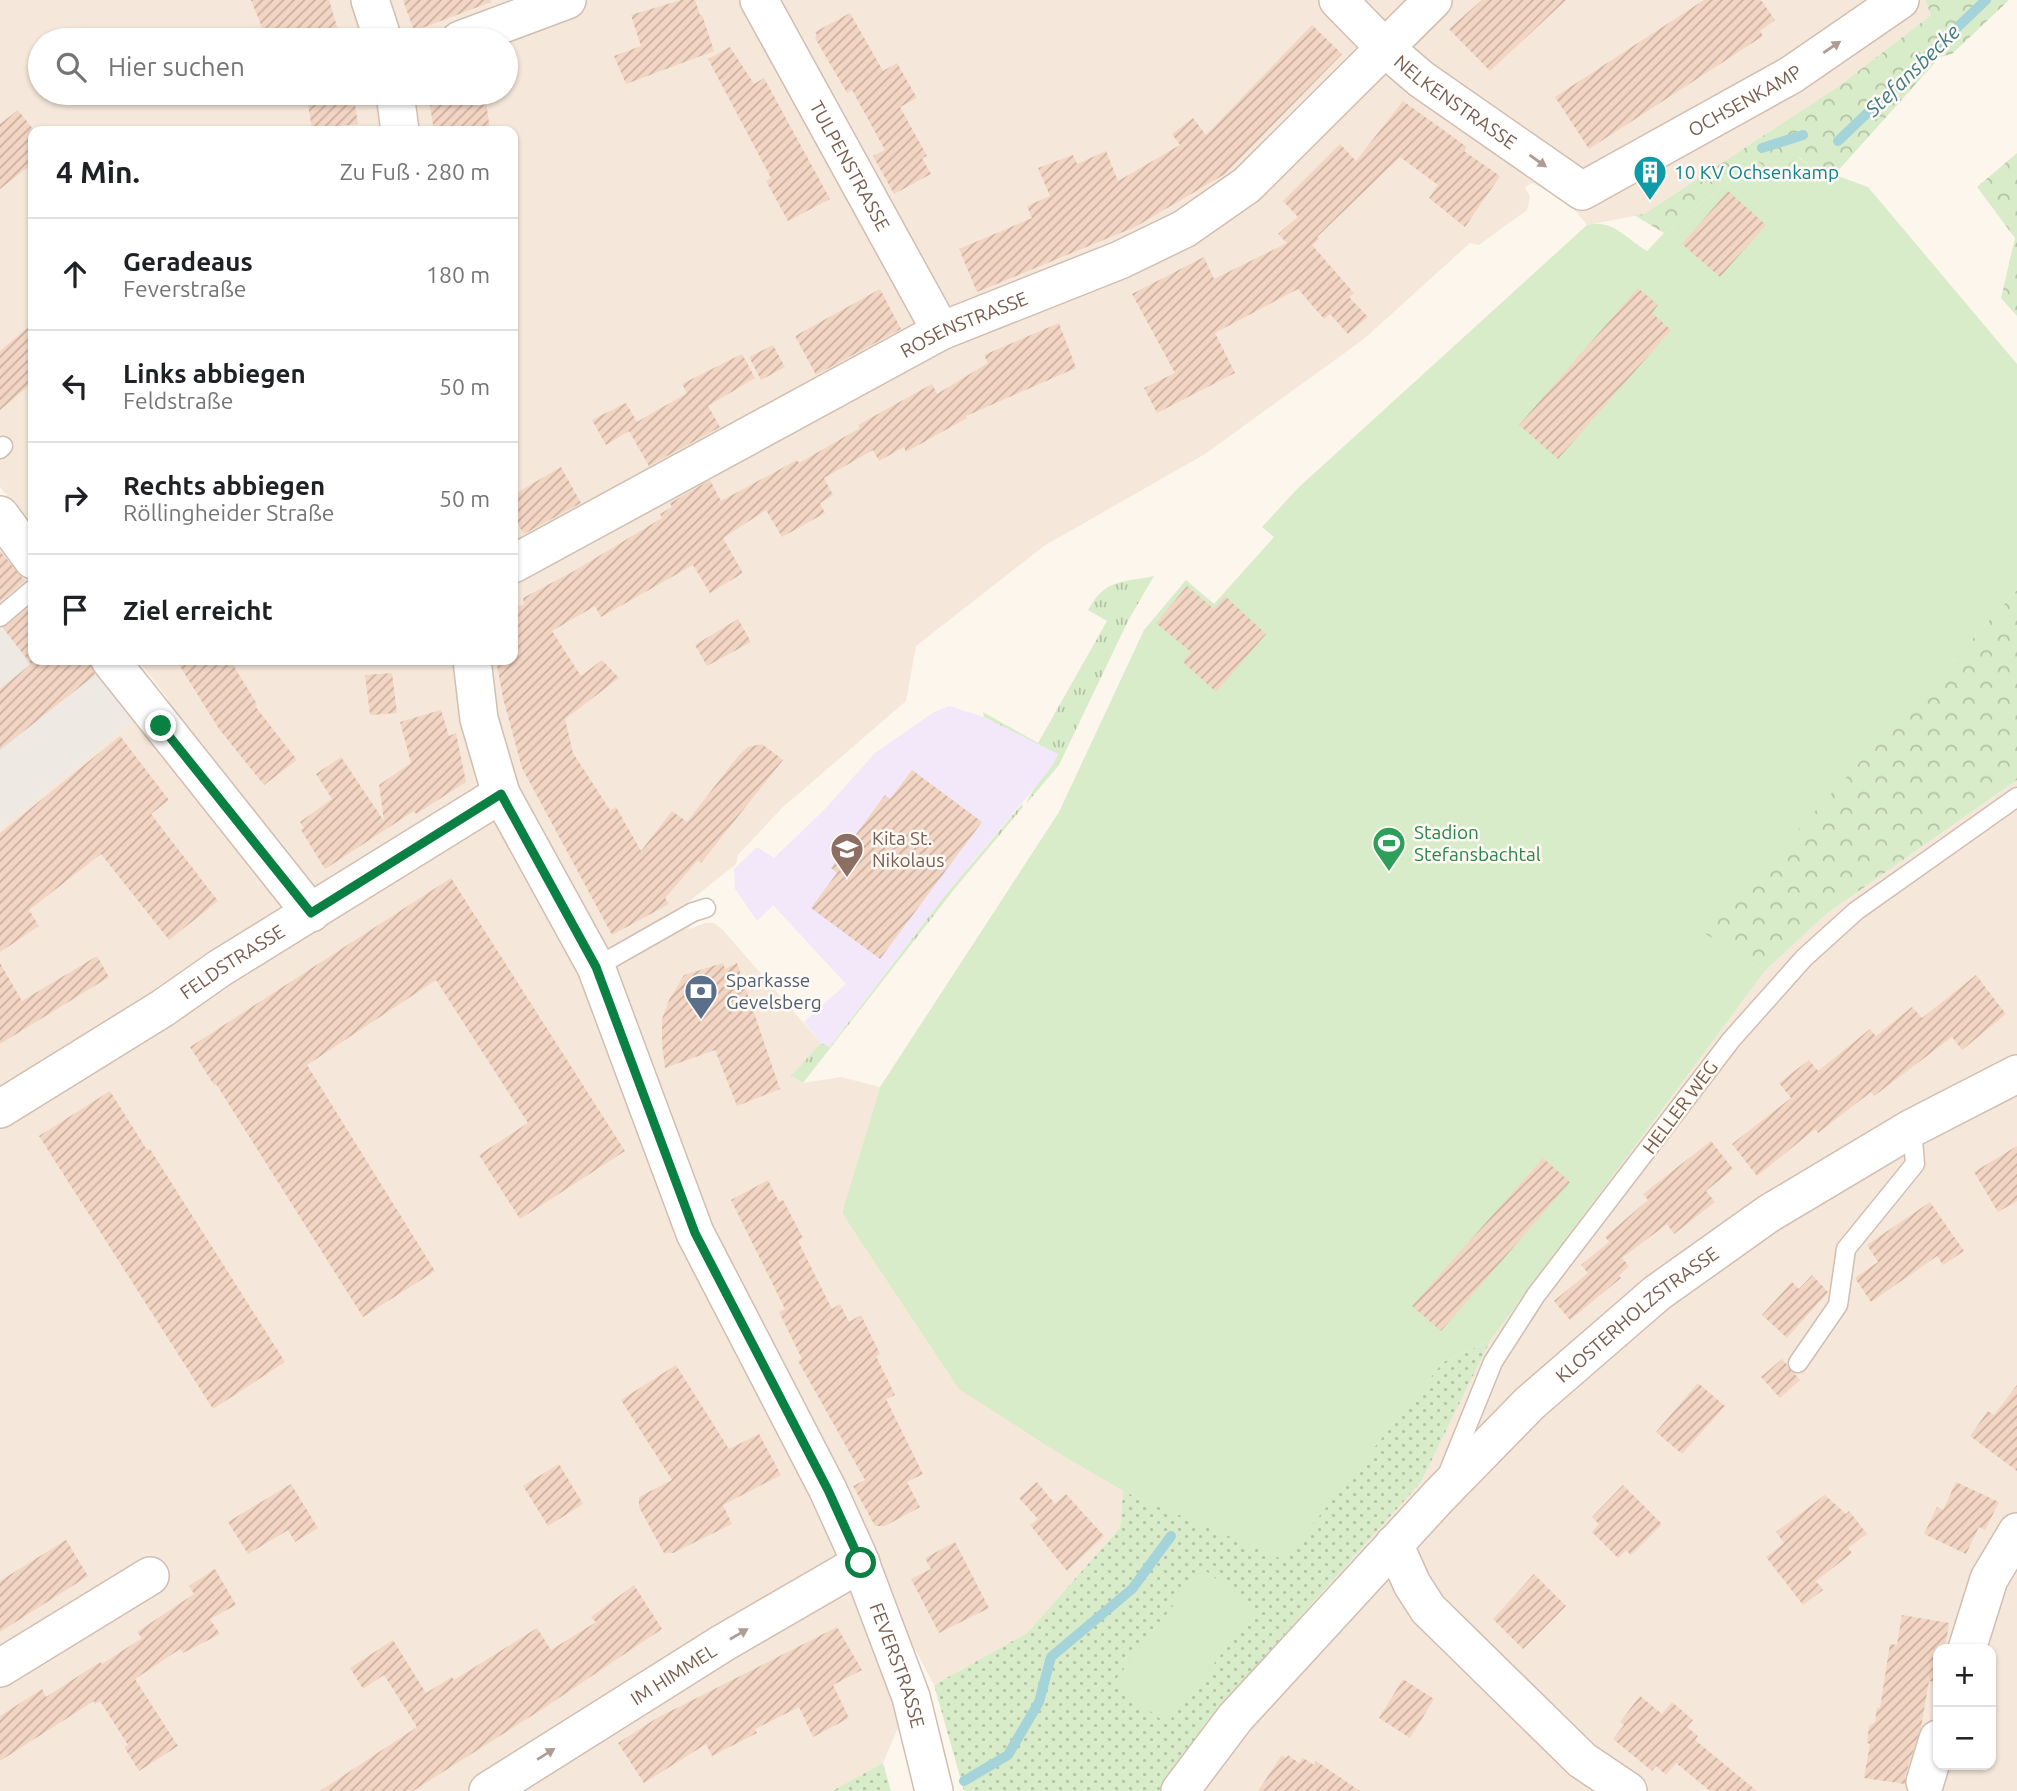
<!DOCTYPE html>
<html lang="de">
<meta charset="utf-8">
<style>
body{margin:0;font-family:Ubuntu,sans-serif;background:#f2f2f2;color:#202124}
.controls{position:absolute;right:21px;bottom:21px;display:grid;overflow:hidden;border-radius:14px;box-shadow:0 2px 5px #0004}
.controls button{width:63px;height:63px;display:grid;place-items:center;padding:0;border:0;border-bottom:2px solid #e0e0e0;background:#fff;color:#202124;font:35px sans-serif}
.stop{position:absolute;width:21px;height:21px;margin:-16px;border:5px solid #0b8043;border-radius:50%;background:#fff}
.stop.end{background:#0b8043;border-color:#fff;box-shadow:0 2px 7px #0008}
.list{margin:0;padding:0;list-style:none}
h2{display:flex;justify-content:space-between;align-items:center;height:91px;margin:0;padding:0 28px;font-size:30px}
h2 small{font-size:23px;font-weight:400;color:#757577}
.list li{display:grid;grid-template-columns:46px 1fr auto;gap:21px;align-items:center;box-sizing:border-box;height:112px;padding:0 28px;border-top:2px solid #e0e0e0}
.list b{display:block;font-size:26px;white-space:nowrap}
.list p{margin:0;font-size:23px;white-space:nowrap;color:#757577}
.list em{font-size:23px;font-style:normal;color:#757577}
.icon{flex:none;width:38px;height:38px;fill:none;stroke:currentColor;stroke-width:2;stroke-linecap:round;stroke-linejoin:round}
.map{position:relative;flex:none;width:2017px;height:1791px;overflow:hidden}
.search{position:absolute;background:#fff;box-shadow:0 2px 5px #0004;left:28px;top:28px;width:490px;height:77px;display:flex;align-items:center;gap:18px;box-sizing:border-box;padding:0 24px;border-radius:38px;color:#757577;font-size:26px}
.panel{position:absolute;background:#fff;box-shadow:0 2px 5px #0004;left:28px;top:126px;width:490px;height:539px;border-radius:14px}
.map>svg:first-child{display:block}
</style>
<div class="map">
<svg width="2017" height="1791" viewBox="0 0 2017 1791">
<defs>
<pattern id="grass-tufts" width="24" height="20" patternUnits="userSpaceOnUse" patternTransform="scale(1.75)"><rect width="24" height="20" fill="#d8ecc9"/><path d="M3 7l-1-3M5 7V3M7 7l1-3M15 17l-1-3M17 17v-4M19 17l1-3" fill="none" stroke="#b4c2a5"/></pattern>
<pattern id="forest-crowns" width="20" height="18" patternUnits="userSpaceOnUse" patternTransform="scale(1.75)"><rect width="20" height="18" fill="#d8ecc9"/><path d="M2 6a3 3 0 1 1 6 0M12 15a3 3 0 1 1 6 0" fill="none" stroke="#b4c2a5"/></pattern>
<pattern id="park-dots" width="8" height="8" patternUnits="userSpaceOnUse" patternTransform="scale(1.75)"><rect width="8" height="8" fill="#d8ecc9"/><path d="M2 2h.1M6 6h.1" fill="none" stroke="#b4c2a5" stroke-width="1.8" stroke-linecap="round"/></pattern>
<pattern id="building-hatch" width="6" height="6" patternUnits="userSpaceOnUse" patternTransform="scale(1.75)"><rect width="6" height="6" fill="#f3d5c3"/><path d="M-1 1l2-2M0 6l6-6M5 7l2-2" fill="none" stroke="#cab0a1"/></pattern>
</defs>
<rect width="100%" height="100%" fill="#fdf6ec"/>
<g fill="#f5e8da" fill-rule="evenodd">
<path d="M0,0H1925L1931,15L1839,86L1644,214L1587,225L1568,202L1532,183L1525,187L1530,197L1527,210L1479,245L1470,243L1364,339L1205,454L1044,546L916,646L906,701L782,808L738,855L736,864L686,904L679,914L690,929L705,923H714L722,929L821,1043L792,1077L803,1083L841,1077L880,1087L842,1214L1060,1454L1123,1491L1120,1528L1027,1633L934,1685L830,1489L911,1697L883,1763L832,1791H0V828L146,710L168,699L138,660H513V131H33V528L0,487ZM40,40H506V93H40Z"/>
<path d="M2017,780V1791H1159L1178,1762L1275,1645L1421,1482L1490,1341L1765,971L1826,914ZM1938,1649H1991V1765H1938Z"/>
</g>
<polygon fill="#efe9e4" points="0,515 33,560 33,660 108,660 146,710 0,828"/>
<polygon fill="#f3e8fa" points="949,706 984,717 1059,754 1055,763 943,898 830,1047 821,1043 804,1022 846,984 773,905 757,921 735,889 734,869 757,847 774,858 824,810 875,753 934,712"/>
<g fill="url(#grass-tufts)">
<path d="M1154,576L1128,621L1059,765L1026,804C1033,784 1051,773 1058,754L984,717L983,712L1038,743L1107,621L1088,610C1106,578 1121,583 1154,576Z"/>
<polygon points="1022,804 1023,807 956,887 803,1083 791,1076 821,1043 830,1047 943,898"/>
</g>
<g fill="url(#forest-crowns)">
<polygon points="1925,0 2009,0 1952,54 1940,57 1836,173 1811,166 1799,157 1776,177 1756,160 1664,233 1634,215 1644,214 1839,86 1931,15"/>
<polygon points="2017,153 2017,316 2001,298 2015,238 1977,187"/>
<polygon points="2017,590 2017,780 1826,914 1765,971 1703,933"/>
</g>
<g fill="url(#park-dots)">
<polygon points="1490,1341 1421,1482 1275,1645 1178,1762 1159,1791 964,1791 934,1685 1027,1633 1120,1528 1123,1491 1284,1559 1443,1362"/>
<polygon points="883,1763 891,1791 832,1791"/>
</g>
<g fill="#d8ecc9">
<path d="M1798,157L1811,166L1868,187L2017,364V590L1704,933L1765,971L1490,1341L1443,1362L1284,1560L1123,1491L1060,1454L959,1389L842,1213L880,1087L1059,812L1144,630L1186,580L1214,604L1274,537L1262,527L1298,488L1587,225C1613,219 1625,238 1647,251L1664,233L1756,160L1776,176Z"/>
<polygon points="1202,1568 1256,1610 1167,1724 1113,1683"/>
</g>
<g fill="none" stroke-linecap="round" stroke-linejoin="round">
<g stroke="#a5d3da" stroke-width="10">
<polyline points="1838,141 1986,0"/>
<polyline points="1762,148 1803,135"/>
<polyline points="964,1781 1008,1755 1039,1702 1051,1657 1132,1589 1171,1536"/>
</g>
</g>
<g fill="url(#building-hatch)">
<polygon points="251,0 329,0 341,40 267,40"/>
<polygon points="403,0 490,0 491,2 414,31"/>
<polygon points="681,0 695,0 700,15 702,15 714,51 626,84 614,56 641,46 631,15"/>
<polygon points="1482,0 1566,0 1490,71 1449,29"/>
<polygon points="1704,0 1761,0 1775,20 1760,31 1763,36 1589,149 1555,97"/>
<polygon points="850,13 883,71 897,63 917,98 900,107 927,156 922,158 931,174 894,194 873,156 885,150 852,90 847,93 815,38 817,35 815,32"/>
<polygon points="1312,25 1342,54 1225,174 1135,227 977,292 959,249 1032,218 1027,206 1050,196 1038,168 1073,155 1077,164 1106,151 1118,181 1180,145 1172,134 1193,118 1206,135"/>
<polygon points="730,47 754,84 764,78 830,199 788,221 766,181 771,178 708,59"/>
<polygon points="306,93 353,93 358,124 312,129"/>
<polygon points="428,93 485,93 490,131 434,131"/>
<polygon points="1403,101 1467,147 1464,151 1500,176 1465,227 1429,198 1438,185 1400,157 1317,237 1319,239 1312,245 1354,293 1349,297 1368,317 1348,334 1330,314 1324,319 1298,289 1215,333 1235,373 1157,413 1144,388 1175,373 1132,294 1204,257 1214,279 1287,243 1278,234 1298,217 1283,201 1340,144 1356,161"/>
<polygon points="18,110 33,129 33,163 0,189 0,124"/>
<polygon points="1728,191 1766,225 1720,277 1682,244"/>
<polygon points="1638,288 1658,305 1652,313 1671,330 1558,459 1519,425"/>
<polygon points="880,289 901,329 816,375 795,336"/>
<polygon points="33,323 33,382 0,410 0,351"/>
<polygon points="1059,323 1076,368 966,416 967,418 906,452 904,447 879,461 873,450 824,478 833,495 820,503 825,513 782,537 766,510 723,538 743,573 710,593 693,565 601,617 595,606 552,631 581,676 602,660 619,678 565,719 573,753 610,810 616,807 641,851 672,811 687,822 738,756 748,747 762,744 783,760 701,863 698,860 665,898 669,904 612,935 522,768 503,698 496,660 513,660 513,607 524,605 523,598 574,571 662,518 660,514 672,507 670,503 710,480 721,501 797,460 799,463 860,428 858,425 932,384 937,394 988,363 984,355"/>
<polygon points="773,345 785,367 761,380 749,357"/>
<polygon points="742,354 755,378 708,406 720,427 649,466 629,431 606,445 592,420 626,403 637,422 687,393 682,384"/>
<polygon points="561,467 581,503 524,534 513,516 513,495"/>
<polygon points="0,551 25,581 0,602"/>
<polygon points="1187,586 1214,609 1225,596 1266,634 1216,692 1183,662 1191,652 1156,623"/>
<polygon points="33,604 33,662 90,660 95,675 0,750 0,689 31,664 3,628"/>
<polygon points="738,619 751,642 707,666 695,645"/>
<polygon points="176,660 230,660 257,704 255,706 297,760 264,785 219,729"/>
<polygon points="392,673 397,713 370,715 365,675"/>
<polygon points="441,710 449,736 456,733 466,782 416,814 414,811 325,869 301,830 304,828 300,822 332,799 316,774 341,757 384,821 379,785 411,763 400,722"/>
<polygon points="120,736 169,800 151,814 218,901 169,940 101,854 29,910 39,926 0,952 0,833"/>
<polygon points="912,770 982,822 880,959 811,908 837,873 831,868 885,795 890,799"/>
<polygon points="451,878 625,1151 520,1219 479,1155 528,1123 436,980 307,1065 435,1271 363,1317 216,1084 214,1085 190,1047"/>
<polygon points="97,956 109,977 0,1044 0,963 22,1001"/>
<polygon points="723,963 725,969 737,963 780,1089 737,1106 715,1050 665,1068 662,1044 662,1019 669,1000 684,975"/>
<polygon points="1976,975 2006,1014 1962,1050 1952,1037 1874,1096 1871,1092 1818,1133 1815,1129 1757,1176 1732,1144 1791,1098 1779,1083 1809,1060 1818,1071 1870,1029 1876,1036 1912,1007 1922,1018"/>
<polygon points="110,1091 147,1150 150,1149 285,1362 213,1409 39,1136"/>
<polygon points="1711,1141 1733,1169 1706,1191 1715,1202 1674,1234 1667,1224 1622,1258 1629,1266 1619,1276 1621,1278 1570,1320 1554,1301 1588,1273 1581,1265 1609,1242 1613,1246 1605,1237 1648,1200 1643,1194"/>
<polygon points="2017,1146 2017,1201 1998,1212 1974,1172"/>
<polygon points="1543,1158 1570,1182 1441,1331 1412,1306"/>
<polygon points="768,1180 779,1202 783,1200 803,1238 798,1241 832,1309 840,1304 849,1322 861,1315 880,1354 876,1356 895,1395 886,1399 923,1474 907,1482 920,1507 885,1526 875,1526 853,1486 865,1480 798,1361 802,1359 779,1312 785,1309 731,1200"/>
<polygon points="1930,1202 1964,1251 1943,1265 1937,1256 1871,1302 1855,1278 1878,1262 1867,1245"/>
<polygon points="1812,1275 1828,1292 1787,1338 1762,1315 1792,1282 1799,1289"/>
<polygon points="1782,1359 1800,1380 1780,1398 1761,1377"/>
<polygon points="676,1365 729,1449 759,1434 781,1475 723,1505 732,1524 673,1553 664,1553 639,1507 639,1497 672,1480 621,1400"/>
<polygon points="1698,1383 1725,1406 1682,1454 1656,1432"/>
<polygon points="2017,1385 2017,1471 1970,1436 1988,1411 1994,1415"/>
<polygon points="559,1464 583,1504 548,1526 523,1486"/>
<polygon points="1037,1482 1055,1504 1066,1494 1104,1536 1067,1571 1030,1525 1038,1519 1019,1498"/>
<polygon points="1956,1482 1999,1502 1985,1530 1979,1527 1966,1554 1924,1534 1937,1507 1943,1510"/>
<polygon points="291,1484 318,1528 295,1542 288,1530 248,1554 228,1522"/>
<polygon points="1623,1485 1662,1524 1631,1555 1626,1550 1618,1558 1592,1532 1599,1524 1592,1517"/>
<polygon points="1825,1495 1846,1514 1849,1511 1867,1534 1848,1548 1852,1553 1816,1581 1823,1590 1803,1605 1766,1557 1784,1543 1776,1532"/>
<polygon points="66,1540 88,1576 0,1632 0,1581"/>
<polygon points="955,1542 989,1608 939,1633 911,1579 931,1569 925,1558"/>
<polygon points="215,1569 236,1605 210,1619 220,1634 183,1653 180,1649 135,1679 178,1746 139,1771 124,1747 128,1745 100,1701 95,1704 94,1701 0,1761 0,1716 42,1689 46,1697 100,1662 102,1664 142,1638 137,1632 194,1594 189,1586"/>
<polygon points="1534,1574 1566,1606 1523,1649 1493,1619"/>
<polygon points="634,1585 662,1629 544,1708 413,1791 320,1791 417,1727 384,1675 363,1689 350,1668 393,1640 426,1693 452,1677 454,1680 537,1628 551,1650 596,1622 591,1617"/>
<polygon points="1902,1615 1949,1623 1945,1649 1938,1649 1933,1682 1929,1681 1921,1727 1905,1776 1905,1784 1864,1778 1870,1744 1867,1743 1869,1726 1875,1722 1877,1707 1880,1708 1890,1644 1897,1645"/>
<polygon points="837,1627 862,1670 833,1685 849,1718 813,1737 799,1707 755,1729 757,1733 712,1756 706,1744 644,1783 618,1743 657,1718"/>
<polygon points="1403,1679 1434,1699 1410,1738 1379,1718"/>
<polygon points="1640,1696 1662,1714 1672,1702 1693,1720 1687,1727 1698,1736 1695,1740 1757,1791 1710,1791 1676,1763 1666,1775 1656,1766 1652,1771 1613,1739 1624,1725 1620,1722"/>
<polygon points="1282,1755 1286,1758 1288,1755 1299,1763 1303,1758 1314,1765 1316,1761 1360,1791 1258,1791"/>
</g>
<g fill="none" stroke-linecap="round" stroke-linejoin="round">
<defs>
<g id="service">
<polyline points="0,449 3,446"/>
<polyline points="0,617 33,589"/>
<polyline points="596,967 693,912 706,908"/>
<polyline points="1798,1363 1838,1305 1846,1249 1915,1164 1912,1128"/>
<polyline points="1448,1473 1493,1362 1536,1295 1731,1040 1804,958 1856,911 2017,797"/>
</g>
<g id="minor">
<polyline points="370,0 383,40"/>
<path id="s1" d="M759,0L941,331"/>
<path id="s2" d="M1338,0L1385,48L1421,79L1582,191L1791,75L1900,0"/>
<polyline points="460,40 567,0"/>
<polyline points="395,93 400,131"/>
<polyline points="0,515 33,560"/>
<path id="s3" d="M513,564L941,331L1120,260L1184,229L1247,185L1433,0"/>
<polyline points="110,660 311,913"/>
<path id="s4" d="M472,660L479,719L501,794L596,967L695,1233L828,1490L857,1554L911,1697L934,1791"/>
<path id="s5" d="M0,1109L163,1008L220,968L501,794"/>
<polyline points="1394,1544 1412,1584 1428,1609 1582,1760 1628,1791"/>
<polyline points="1967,1649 1989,1579 2017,1532"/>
<polyline points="0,1668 150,1576"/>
<polyline points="1925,1782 1938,1739"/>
<path id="s6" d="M488,1791L723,1643L861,1563"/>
<path id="s7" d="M1180,1791L1235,1718L1439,1496L1530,1403L1657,1293L1768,1214L1912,1128L2017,1074"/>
</g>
</defs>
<use href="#service" stroke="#d1beb0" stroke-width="21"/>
<use href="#minor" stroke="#d1beb0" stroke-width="40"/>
<use href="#service" stroke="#fff" stroke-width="18"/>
<use href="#minor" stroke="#fff" stroke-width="37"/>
</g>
<defs><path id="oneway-solid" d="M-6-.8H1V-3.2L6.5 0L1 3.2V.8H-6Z" transform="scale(1.75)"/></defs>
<g fill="#af9d94">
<use href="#oneway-solid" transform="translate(1832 47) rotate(-34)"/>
<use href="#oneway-solid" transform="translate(1538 161) rotate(35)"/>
<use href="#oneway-solid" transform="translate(739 1634) rotate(-30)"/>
<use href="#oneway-solid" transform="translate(546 1754) rotate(-32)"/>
</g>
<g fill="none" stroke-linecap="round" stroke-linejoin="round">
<polyline stroke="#0b8043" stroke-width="9" points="161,726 311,913 501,794 596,967 695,1233 828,1490 861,1563"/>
</g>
<defs>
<symbol id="building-pin" viewBox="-11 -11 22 30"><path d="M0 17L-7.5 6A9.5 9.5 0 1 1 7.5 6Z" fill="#0f9aa8" stroke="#fffaf3"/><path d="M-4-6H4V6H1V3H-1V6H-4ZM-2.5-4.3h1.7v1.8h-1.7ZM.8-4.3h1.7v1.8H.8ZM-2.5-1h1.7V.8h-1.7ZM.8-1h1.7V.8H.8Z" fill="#fff"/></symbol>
<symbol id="stadium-pin" viewBox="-11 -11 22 30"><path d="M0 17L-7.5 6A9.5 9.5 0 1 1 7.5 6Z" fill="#2e9e5b" stroke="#fffaf3"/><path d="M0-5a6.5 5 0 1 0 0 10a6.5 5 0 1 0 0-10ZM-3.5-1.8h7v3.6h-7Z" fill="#fff"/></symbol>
<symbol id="school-pin" viewBox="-11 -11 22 30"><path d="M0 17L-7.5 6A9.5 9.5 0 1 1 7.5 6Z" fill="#8d6e63" stroke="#fffaf3"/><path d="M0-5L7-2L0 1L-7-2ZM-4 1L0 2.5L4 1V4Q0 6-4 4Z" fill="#fff"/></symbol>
<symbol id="bank-pin" viewBox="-11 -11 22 30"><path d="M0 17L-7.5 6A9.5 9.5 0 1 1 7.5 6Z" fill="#5c6f8a" stroke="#fffaf3"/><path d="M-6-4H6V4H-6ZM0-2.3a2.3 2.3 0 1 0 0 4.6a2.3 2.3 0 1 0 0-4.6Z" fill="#fff"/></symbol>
</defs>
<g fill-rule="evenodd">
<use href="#building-pin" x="1631" y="153" width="38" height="52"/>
<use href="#stadium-pin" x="1370" y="824" width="38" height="52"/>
<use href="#school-pin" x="828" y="830" width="38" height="52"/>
<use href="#bank-pin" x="682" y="972" width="38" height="52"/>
</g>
<g text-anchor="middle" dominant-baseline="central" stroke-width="5" stroke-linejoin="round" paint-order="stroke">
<g font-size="19" fill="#7a5c4d" stroke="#fffaf3">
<text stroke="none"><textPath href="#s2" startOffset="497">OCHSENKAMP</textPath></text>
<text stroke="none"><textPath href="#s2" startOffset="156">NELKENSTRASSE</textPath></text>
<text stroke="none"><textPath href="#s1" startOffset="189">TULPENSTRASSE</textPath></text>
<text stroke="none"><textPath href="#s3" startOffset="511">ROSENSTRASSE</textPath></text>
<text stroke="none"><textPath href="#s5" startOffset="275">FELDSTRASSE</textPath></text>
<text transform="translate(1680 1107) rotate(-53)">HELLER WEG</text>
<text stroke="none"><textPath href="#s7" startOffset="662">KLOSTERHOLZSTRASSE</textPath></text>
<text stroke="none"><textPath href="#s4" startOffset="1097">FEVERSTRASSE</textPath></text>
<text stroke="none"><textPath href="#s6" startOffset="219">IM HIMMEL</textPath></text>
</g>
<g font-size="19" fill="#0d838f" stroke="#fffaf3" text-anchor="start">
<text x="1674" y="172">10 KV Ochsenkamp</text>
</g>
<g font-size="19" fill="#27864d" stroke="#fffaf3" text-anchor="start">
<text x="1414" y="832">Stadion<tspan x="1414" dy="22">Stefansbachtal</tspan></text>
</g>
<g font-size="19" fill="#785e54" stroke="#fffaf3" text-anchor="start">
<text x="872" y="838">Kita St.<tspan x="872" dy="22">Nikolaus</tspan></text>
</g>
<g font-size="19" fill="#4e5e75" stroke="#fffaf3" text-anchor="start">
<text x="726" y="980">Sparkasse<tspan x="726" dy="22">Gevelsberg</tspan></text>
</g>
<g font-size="21" font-style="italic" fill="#437c86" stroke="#fffaf3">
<text transform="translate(1912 70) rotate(-44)">Stefansbecke</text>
</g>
</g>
</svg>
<div class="controls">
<button>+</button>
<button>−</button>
</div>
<div class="stop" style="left:861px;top:1563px"></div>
<div class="stop end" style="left:161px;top:726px"></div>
<div class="search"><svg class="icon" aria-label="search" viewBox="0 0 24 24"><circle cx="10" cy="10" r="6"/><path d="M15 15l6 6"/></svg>Hier suchen</div>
<section class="panel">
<h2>4 Min.<small>Zu Fuß · 280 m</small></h2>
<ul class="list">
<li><svg class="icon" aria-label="ahead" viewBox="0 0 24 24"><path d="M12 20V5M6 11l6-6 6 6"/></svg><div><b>Geradeaus</b><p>Feverstraße</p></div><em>180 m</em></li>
<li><svg class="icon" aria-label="left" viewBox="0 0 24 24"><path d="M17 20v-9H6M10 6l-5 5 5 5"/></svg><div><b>Links abbiegen</b><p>Feldstraße</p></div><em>50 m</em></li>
<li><svg class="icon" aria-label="right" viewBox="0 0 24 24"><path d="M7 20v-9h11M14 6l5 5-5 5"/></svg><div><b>Rechts abbiegen</b><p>Röllingheider Straße</p></div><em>50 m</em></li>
<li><svg class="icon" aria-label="arrive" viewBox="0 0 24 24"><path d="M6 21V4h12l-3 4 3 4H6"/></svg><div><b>Ziel erreicht</b></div></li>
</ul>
</section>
</div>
